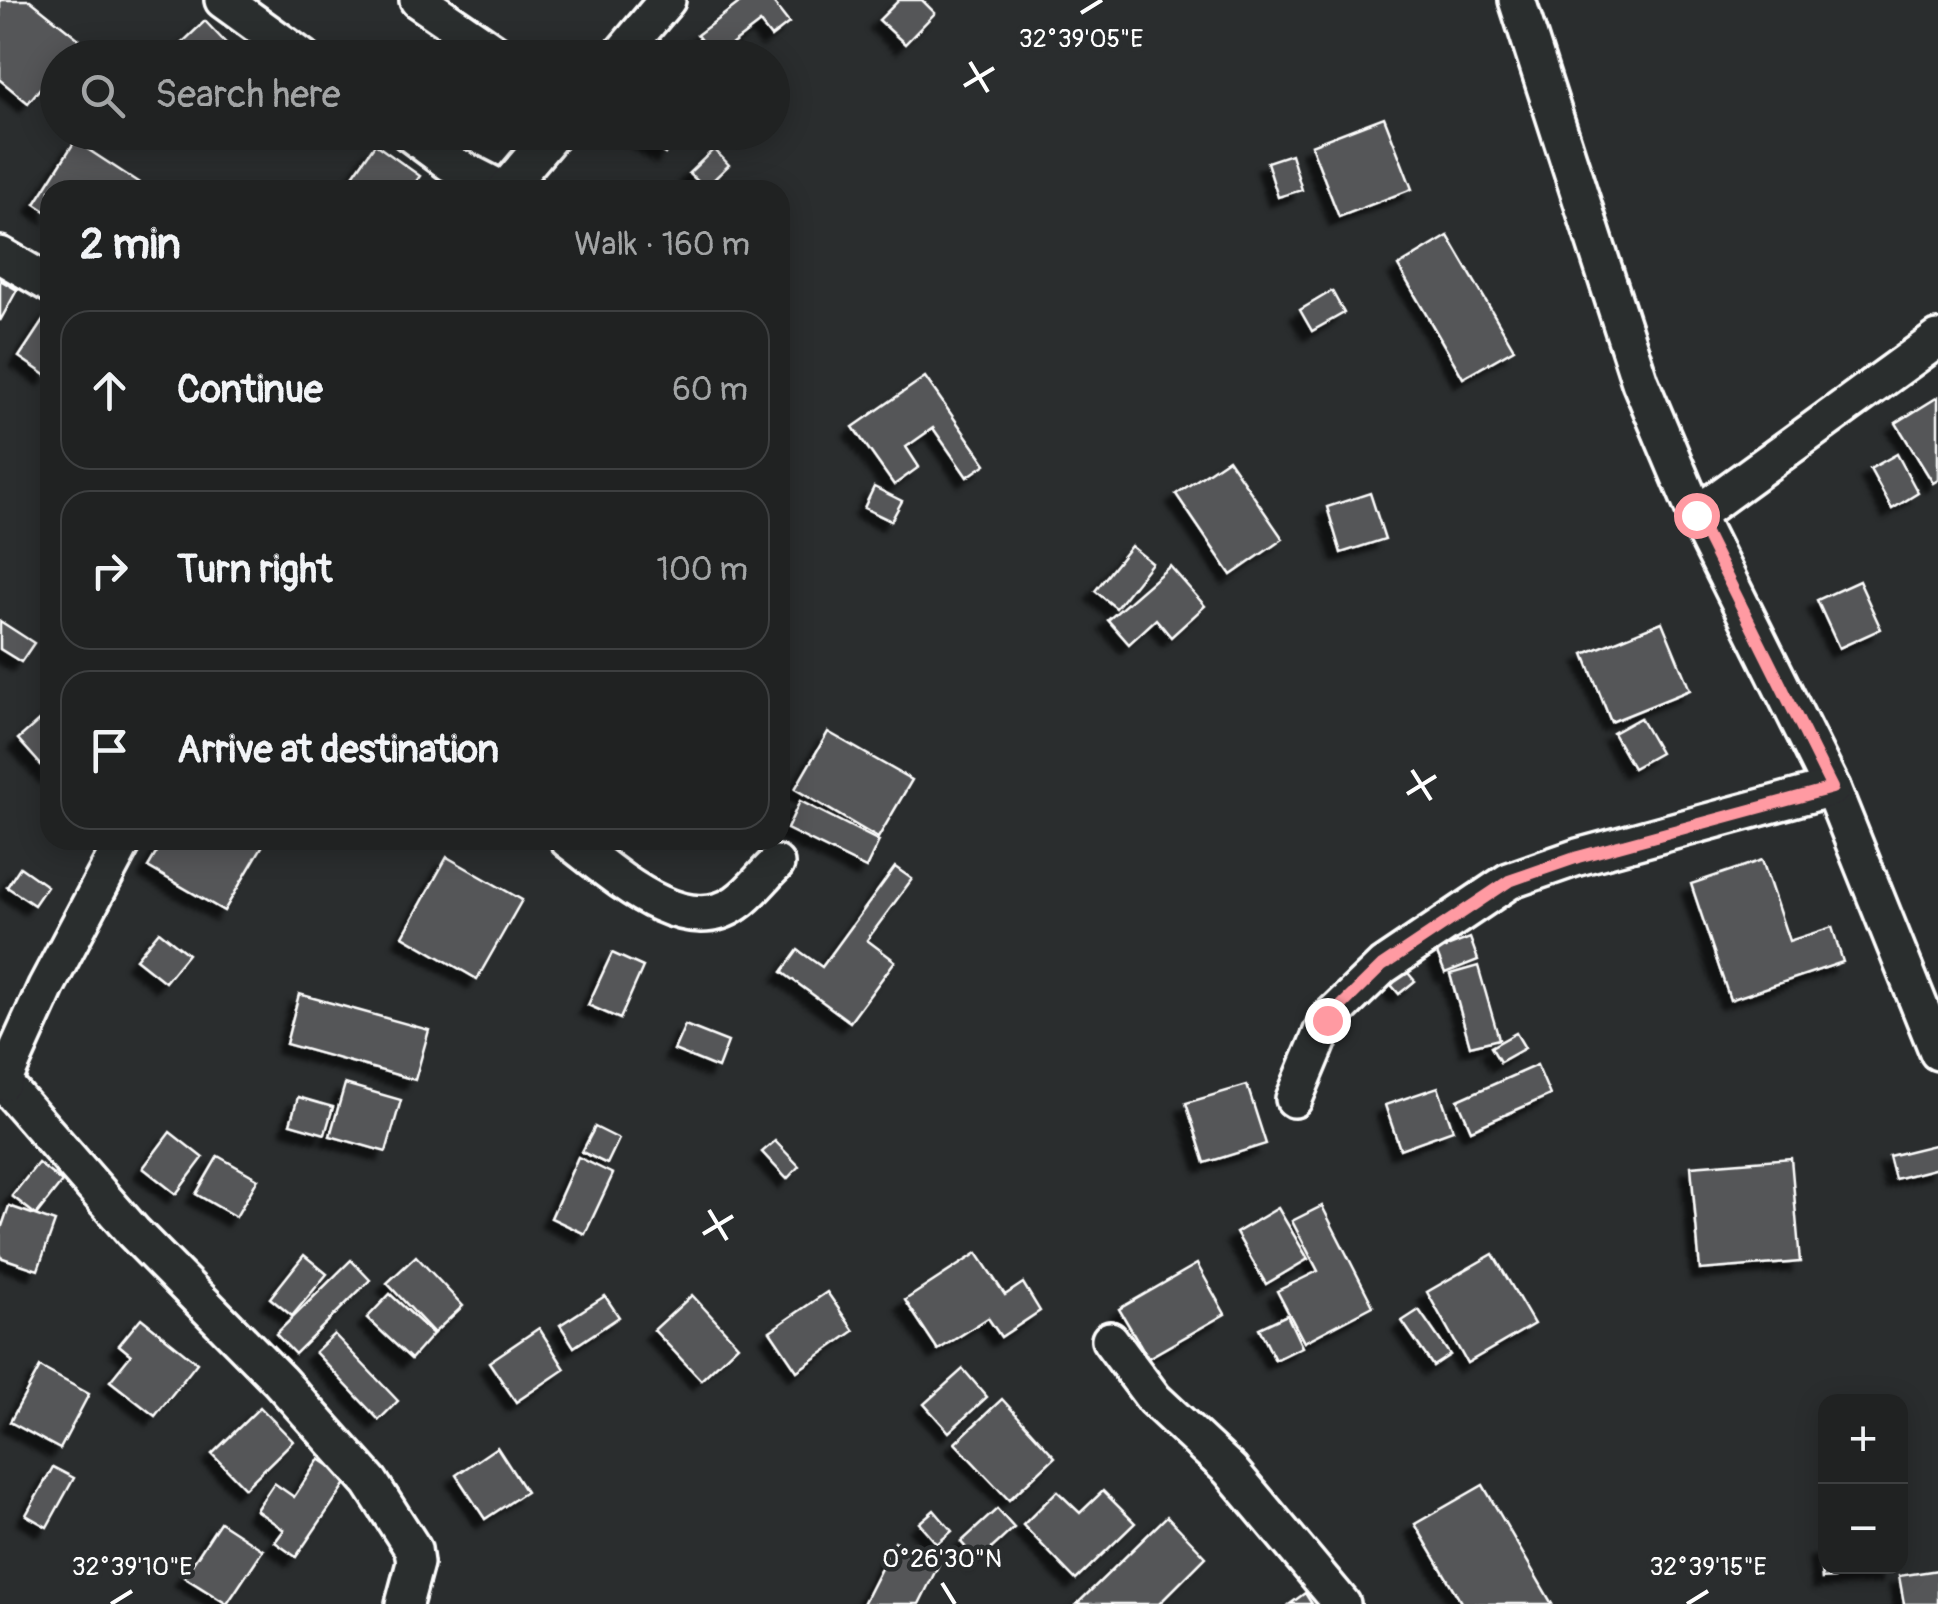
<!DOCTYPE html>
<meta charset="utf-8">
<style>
body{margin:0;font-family:Pangolin,sans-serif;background:#2d2f2f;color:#f1f3f6}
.controls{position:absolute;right:30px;bottom:30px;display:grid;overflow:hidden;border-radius:20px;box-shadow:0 5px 25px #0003}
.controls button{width:90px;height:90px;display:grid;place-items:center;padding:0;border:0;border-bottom:2px solid #3d3f40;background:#202222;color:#f1f3f6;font:50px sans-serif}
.stop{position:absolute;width:30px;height:30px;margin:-22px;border:8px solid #ff9aa2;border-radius:50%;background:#fff}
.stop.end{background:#ff9aa2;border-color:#fff;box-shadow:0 2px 10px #0008}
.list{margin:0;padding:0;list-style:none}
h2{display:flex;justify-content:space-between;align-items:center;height:130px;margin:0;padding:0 40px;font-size:42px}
h2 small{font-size:32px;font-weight:400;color:#a2a4a5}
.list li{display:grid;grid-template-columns:65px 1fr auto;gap:30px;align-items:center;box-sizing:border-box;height:160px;margin:0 20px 20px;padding:0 20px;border:2px solid #3d3f40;border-radius:30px}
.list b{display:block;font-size:38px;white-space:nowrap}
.list em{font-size:32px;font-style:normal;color:#a2a4a5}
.icon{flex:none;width:55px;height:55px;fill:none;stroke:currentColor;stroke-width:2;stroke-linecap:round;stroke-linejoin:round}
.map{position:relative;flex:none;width:1938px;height:1604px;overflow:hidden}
.search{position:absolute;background:#202222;box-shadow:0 5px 25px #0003;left:40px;top:40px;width:750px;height:110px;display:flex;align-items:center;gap:25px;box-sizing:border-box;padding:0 35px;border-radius:55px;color:#a2a4a5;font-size:38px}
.panel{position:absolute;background:#202222;box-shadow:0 5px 25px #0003;left:40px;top:180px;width:750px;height:670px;border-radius:30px}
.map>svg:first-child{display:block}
</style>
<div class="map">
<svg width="1938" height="1604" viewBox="0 0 1938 1604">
<defs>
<filter id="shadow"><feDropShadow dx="-9" dy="9" stdDeviation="2.5" flood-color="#0009"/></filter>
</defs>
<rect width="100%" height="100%" fill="#2a2d2e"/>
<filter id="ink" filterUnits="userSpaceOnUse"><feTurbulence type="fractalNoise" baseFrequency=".01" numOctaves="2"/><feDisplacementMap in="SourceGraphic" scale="20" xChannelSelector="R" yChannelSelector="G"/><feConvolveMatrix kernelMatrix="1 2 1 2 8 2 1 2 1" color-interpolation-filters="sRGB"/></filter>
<g filter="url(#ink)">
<g fill="#555758" stroke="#fff" stroke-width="2.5" filter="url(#shadow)">
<polygon points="0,0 30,0 79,39 64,58 58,58 58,66 28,103 0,80"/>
<polygon points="743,0 771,0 789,23 771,37 760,23 714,58 697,35"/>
<polygon points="899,0 922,0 935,13 905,44 879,20"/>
<polygon points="205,21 240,58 166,58"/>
<polygon points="1384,117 1412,189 1339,217 1311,145"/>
<polygon points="632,132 679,132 665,154"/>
<polygon points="75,141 144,186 141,190 50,190 50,214 35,204"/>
<polygon points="375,144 420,176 410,190 343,190"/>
<polygon points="714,149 729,165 705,188 689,173"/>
<polygon points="1291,154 1302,190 1278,197 1267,162"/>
<polygon points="1448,236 1514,349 1463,378 1398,266"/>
<polygon points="0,280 17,290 0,321"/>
<polygon points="1332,291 1344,313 1312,331 1300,310"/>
<polygon points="50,310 50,372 47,376 19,357"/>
<polygon points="925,377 986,464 967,477 933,428 906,447 919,467 894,485 853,427"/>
<polygon points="1938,397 1938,480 1933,483 1896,423"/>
<polygon points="1897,454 1918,493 1892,509 1870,469"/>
<polygon points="1228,459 1283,539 1231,575 1176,494"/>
<polygon points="874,487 902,501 891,521 864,508"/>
<polygon points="1370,493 1385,539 1341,553 1327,507"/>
<polygon points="1131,546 1152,563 1116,608 1095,591"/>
<polygon points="1170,566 1205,606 1171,637 1156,619 1129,644 1108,620"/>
<polygon points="1859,581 1881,629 1839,648 1817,600"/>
<polygon points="0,621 34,643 21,662 0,649"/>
<polygon points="1662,622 1690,690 1611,722 1584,654"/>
<polygon points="50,711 50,775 18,739"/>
<polygon points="1640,718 1660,753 1633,768 1613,733"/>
<polygon points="828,732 912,780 878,838 795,789"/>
<polygon points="800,801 879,841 866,868 787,829"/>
<polygon points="164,840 266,840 224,911 148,867"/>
<polygon points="447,857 522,900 477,979 403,936"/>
<polygon points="1762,860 1789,941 1832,927 1843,962 1730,1000 1691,884"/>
<polygon points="20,867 47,886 34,905 7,887"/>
<polygon points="895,867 912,879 867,940 895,961 850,1022 782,972 798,950 822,967"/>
<polygon points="159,931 188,954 165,982 136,959"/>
<polygon points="1470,938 1478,960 1445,973 1436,951"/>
<polygon points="612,953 643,967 620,1019 588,1005"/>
<polygon points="1397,960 1415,981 1399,994 1381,973"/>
<polygon points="1478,966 1499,1039 1470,1046 1450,974"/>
<polygon points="299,994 429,1030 415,1080 286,1044"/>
<polygon points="685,1025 728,1042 718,1068 674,1050"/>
<polygon points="1516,1033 1525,1048 1500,1062 1491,1047"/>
<polygon points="1537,1065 1550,1095 1471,1130 1458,1100"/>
<polygon points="345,1084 401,1100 386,1152 330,1136"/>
<polygon points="1247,1085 1266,1144 1205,1163 1186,1103"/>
<polygon points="1438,1087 1453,1130 1400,1149 1385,1105"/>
<polygon points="298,1097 333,1107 325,1134 290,1124"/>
<polygon points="595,1127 619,1139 607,1164 582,1152"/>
<polygon points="170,1132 203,1158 176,1194 143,1168"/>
<polygon points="775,1141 799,1166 787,1179 762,1152"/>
<polygon points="1938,1144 1938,1168 1895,1179 1889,1156"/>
<polygon points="218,1156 258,1179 236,1217 196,1194"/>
<polygon points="578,1157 613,1174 585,1234 551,1218"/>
<polygon points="1791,1158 1800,1262 1700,1270 1691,1166"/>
<polygon points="38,1163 62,1182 36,1215 12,1196"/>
<polygon points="9,1206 55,1222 38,1270 0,1257 0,1232"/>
<polygon points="1322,1206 1373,1306 1304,1342 1277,1291 1318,1271 1292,1221"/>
<polygon points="1278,1208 1308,1259 1266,1284 1236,1233"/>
<polygon points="977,1253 1005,1295 1023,1283 1040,1311 1001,1337 988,1318 938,1350 905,1300"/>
<polygon points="1493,1254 1534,1324 1467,1363 1427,1292"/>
<polygon points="304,1255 327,1274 292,1316 270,1298"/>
<polygon points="416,1256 463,1306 434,1333 387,1283"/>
<polygon points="351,1260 370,1280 295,1354 276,1334"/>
<polygon points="1197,1264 1225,1314 1148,1358 1119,1309"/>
<polygon points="827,1292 854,1331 797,1371 770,1331"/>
<polygon points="390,1294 433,1334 411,1359 367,1318"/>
<polygon points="692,1295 738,1345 701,1380 654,1330"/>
<polygon points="605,1296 619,1317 574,1347 560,1325"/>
<polygon points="1419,1310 1450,1355 1433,1366 1402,1321"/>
<polygon points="1287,1315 1302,1347 1275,1360 1259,1328"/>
<polygon points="141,1318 197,1363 155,1416 110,1381 131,1355 119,1345"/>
<polygon points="539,1328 565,1369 516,1402 489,1362"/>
<polygon points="334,1334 398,1401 379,1420 315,1352"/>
<polygon points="40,1367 89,1394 60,1449 10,1422"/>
<polygon points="963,1369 987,1397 949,1432 924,1404"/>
<polygon points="1002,1399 1055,1457 1009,1500 955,1443"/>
<polygon points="260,1407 293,1441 245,1488 212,1454"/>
<polygon points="497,1447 526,1492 485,1519 456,1475"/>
<polygon points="319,1459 349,1479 296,1557 275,1542 284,1530 256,1510 274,1483 294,1497"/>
<polygon points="53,1467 74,1478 47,1527 26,1515"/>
<polygon points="1483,1485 1552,1604 1462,1604 1415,1524"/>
<polygon points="1057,1491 1080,1513 1103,1491 1135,1523 1076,1580 1023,1525"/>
<polygon points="997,1509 1014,1528 978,1561 961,1542"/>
<polygon points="934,1510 952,1531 937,1544 919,1523"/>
<polygon points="1167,1516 1206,1557 1159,1604 1077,1604"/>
<polygon points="220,1522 263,1550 227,1604 184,1577"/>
<polygon points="895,1541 939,1564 919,1604 863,1604"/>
<polygon points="1826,1548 1826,1566 1890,1566 1890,1573 1822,1579 1819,1549"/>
<polygon points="1938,1570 1938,1604 1904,1604 1899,1576"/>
<polygon points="1305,1593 1312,1604 1290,1604"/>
</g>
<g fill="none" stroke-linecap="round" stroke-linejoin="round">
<defs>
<g id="street">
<polyline points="223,0 303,58"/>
<polyline points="418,0 503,58"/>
<polyline points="1517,0 1640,382 1696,515 1832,788 1938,1052"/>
<polyline points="618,58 667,0"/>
<polyline points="408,132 450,163 503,190"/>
<polyline points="505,190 554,132"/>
<polyline points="0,255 50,284"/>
<polyline points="1696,515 1938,339"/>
<path d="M568,840C609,870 682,941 736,903C751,893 763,876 776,864"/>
<polyline points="0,1079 133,1232 279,1380 370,1482 413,1549 415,1563 404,1604"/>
<polyline points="3,1082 46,987 124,840"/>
<polyline points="1294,1099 1327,1020 1383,966 1509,881 1578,857 1832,788"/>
<polyline points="1110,1340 1154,1399 1230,1470 1342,1604"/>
</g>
</defs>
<use href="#street" stroke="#fff" stroke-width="42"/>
<use href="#street" stroke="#2a2d2e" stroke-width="35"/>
</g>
</g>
<g fill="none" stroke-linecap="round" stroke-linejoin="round" filter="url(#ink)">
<polyline stroke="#ff9aa2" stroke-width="12" points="1327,1020 1382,966 1509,881 1578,857 1832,788 1696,515"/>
</g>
<path fill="none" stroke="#fff" stroke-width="4" d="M1081,13L1102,0M970,62L988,92M964,86L994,68M1412,770L1431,800M1407,794L1436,776M709,1210L727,1240M703,1234L733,1216M942,1583L955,1604M111,1604L132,1591M1687,1604L1708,1591"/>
<g font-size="25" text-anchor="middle" fill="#fff" stroke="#2a2d2e" stroke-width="9" stroke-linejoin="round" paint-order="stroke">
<text x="1081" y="47">32°39'05"E</text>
<text x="942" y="1567">0°26'30"N</text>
<text x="132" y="1575">32°39'10"E</text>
<text x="1708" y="1575">32°39'15"E</text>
</g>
</svg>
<div class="controls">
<button>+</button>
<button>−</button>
</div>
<div class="stop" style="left:1696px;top:515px"></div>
<div class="stop end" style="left:1327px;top:1020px"></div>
<div class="search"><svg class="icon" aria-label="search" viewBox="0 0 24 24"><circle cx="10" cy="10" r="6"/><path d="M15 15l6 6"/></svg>Search here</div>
<section class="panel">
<h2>2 min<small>Walk · 160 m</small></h2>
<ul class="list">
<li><svg class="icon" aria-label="ahead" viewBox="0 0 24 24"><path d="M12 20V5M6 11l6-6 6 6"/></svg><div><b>Continue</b></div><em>60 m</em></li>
<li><svg class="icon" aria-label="right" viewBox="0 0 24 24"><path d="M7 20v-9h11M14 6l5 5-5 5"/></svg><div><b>Turn right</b></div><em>100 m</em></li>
<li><svg class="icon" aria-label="arrive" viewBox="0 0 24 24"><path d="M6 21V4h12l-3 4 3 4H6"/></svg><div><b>Arrive at destination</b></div></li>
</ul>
</section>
</div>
